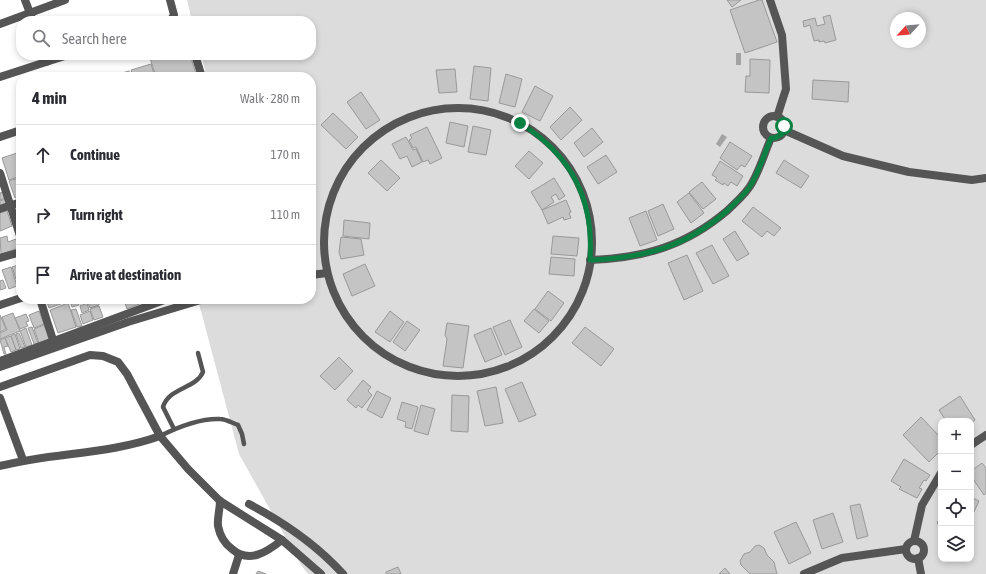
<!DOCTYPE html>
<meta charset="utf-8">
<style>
body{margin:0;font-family:"Asap Condensed",sans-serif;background:#f2f2f3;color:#2b2b33}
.controls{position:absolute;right:12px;bottom:12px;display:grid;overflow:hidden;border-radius:8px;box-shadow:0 2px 6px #0003}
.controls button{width:36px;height:36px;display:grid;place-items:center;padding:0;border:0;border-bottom:1px solid #e1e1e2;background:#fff;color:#2b2b33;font:20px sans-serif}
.compass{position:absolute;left:890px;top:12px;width:36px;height:36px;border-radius:50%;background:#fff;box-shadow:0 2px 6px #0003;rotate:244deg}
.stop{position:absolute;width:12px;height:12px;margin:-9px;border:3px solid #0b8043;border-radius:50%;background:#fff}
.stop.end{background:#0b8043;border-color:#fff;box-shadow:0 1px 4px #0008}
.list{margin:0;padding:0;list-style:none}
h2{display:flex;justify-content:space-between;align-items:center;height:52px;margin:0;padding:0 16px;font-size:17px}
h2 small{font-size:13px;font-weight:400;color:#7c7c81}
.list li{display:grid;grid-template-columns:26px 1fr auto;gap:12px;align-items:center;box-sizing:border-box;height:60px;padding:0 16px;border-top:1px solid #e1e1e2}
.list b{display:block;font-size:15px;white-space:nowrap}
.list em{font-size:13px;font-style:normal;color:#7c7c81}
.icon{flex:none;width:22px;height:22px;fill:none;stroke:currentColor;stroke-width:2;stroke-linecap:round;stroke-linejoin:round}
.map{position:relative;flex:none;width:986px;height:574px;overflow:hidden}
.search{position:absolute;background:#fff;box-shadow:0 2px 6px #0003;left:16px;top:16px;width:300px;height:44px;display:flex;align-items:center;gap:10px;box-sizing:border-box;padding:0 14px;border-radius:16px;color:#7c7c81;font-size:15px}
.panel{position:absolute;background:#fff;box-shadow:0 2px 6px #0003;left:16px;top:72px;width:300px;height:232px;border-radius:16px}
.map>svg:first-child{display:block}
</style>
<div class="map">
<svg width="986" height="574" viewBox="0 0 986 574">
<rect width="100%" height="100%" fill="#fff"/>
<path fill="#dcdcdc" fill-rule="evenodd" d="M187,0H986V574H308L301,565L239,454L198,300L311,299V77H207L201,55H311V21H192ZM896,18H920V42H896ZM941,421H971V559H941Z"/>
<g fill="#a3a3a3">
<rect x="736" y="53" width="5" height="12"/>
<polygon points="722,134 727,137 720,147 716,144"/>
</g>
<g fill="#c4c4c4" stroke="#999">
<polygon points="727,0 741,0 732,7"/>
<polygon points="759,0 762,0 777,42 745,53 730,10"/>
<polygon points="830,15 836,40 825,43 824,41 819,42 819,40 814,41 810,25 804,27 803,21 815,18 817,26 825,24 823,17"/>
<polygon points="149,55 190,55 197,77 156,77"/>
<polygon points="750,59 770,60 769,93 745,92 746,76 750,76"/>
<polygon points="151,64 155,77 133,77 131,70"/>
<polygon points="474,66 491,68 488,101 470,99"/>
<polygon points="455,69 457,92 439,93 436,70"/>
<polygon points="129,71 131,77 112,77 111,76"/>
<polygon points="506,74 522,79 515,107 499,103"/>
<polygon points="813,80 849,82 848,102 812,99"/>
<polygon points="535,86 553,96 540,121 522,112"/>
<polygon points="361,92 380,120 366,129 347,102"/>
<polygon points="570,107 582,120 561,140 550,127"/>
<polygon points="333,113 358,137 346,149 321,125"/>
<polygon points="450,122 468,126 464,147 446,143"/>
<polygon points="473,126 491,130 486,155 468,152"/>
<polygon points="427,127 442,158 430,164 428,160 423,162 416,147 413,148 409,140 412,138 410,135"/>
<polygon points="592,128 603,142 584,157 574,143"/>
<polygon points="406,137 413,150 416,149 422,162 412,167 407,156 400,159 392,144"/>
<polygon points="730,142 752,156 745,167 741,165 737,170 720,158"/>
<polygon points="529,151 543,163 529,179 515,166"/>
<polygon points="17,153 21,164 21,176 9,180 2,158"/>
<polygon points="606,155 617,172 598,184 587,167"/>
<polygon points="381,160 400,178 387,191 368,173"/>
<polygon points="784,160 809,176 801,188 776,173"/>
<polygon points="720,161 743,176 737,186 731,182 728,186 724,183 723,185 715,180 717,178 712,175"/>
<polygon points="21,177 21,196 15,198 9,181"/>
<polygon points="554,178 565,196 559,200 556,194 551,197 554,202 542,210 531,192"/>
<polygon points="702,182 716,199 703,209 689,192"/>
<polygon points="3,192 6,198 0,200 0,193"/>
<polygon points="689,193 704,213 691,223 677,202"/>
<polygon points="6,199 8,205 0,207 0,201"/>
<polygon points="566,200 571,212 569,213 571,218 564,220 563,217 548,224 542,210"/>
<polygon points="21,203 21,216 19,216 15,205"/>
<polygon points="663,204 674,229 658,236 648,211"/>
<polygon points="753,207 781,228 774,236 767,231 762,237 742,221"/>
<polygon points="6,208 12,226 0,231 0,210"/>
<polygon points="646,211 657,240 640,246 629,218"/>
<polygon points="344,220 370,223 369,239 343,236"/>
<polygon points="735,231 749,254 737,261 723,239"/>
<polygon points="7,236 8,242 16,239 19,248 1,254 0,238"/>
<polygon points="553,236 579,238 577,256 551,254"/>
<polygon points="341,237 361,239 364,255 341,259 339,252"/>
<polygon points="712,245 729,276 713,284 696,253"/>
<polygon points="687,255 703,291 684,300 668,263"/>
<polygon points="551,257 575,259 574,276 549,274"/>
<polygon points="21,264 21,294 12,267"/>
<polygon points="365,264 375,286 352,296 343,274"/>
<polygon points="11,267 17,286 9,289 2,270"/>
<polygon points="3,280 6,288 0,290 0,281"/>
<polygon points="548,291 564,303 551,321 535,309"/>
<polygon points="46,299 68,299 69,301 49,308"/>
<polygon points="69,299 77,299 79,305 72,307"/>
<polygon points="78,299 86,299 87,302 80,304"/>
<polygon points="126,299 141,299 142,303 127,309 124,300"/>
<polygon points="97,300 99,305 90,308 88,303"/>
<polygon points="68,303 76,327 58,333 50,310"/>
<polygon points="87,303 89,310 82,313 80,306"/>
<polygon points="99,306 103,317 94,320 90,309"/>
<polygon points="76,309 82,326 77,327 71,310"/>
<polygon points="534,309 549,321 539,333 524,321"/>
<polygon points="39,311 44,324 34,328 29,315"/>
<polygon points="90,311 93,320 83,324 80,315"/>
<polygon points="390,311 404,322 390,342 375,332"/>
<polygon points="13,313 20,331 0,339 0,333 7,330 2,317"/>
<polygon points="26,314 29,321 26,322 28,326 20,329 15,318"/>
<polygon points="0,315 6,329 0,332"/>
<polygon points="510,320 522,347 505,355 493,327"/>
<polygon points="407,321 420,330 405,351 393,342"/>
<polygon points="447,323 469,326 463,368 443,366 447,339 445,335"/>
<polygon points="44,325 50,339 39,343 34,329"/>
<polygon points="32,327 38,343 34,344 28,328"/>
<polygon points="585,327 614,349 601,366 572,343"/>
<polygon points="26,328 32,345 26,347 20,331"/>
<polygon points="491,328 502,355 485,362 474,335"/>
<polygon points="19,333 25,347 21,348 16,334"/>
<polygon points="15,334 20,349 16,350 11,336"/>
<polygon points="11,336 16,350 11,352 5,338"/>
<polygon points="5,338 8,346 4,347 6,354 4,354 0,340"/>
<polygon points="339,357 353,371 335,390 320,376"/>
<polygon points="363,380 371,387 368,391 372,395 362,408 358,405 356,408 347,400"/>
<polygon points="522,382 536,415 519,422 505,389"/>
<polygon points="496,387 503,423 485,426 477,391"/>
<polygon points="377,391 391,398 382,418 367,410"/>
<polygon points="452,395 469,396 468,432 451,431"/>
<polygon points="960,396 975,420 971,423 971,421 946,421 939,410"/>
<polygon points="402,402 418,407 412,429 405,427 406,422 397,419"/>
<polygon points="421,405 435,409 428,435 414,431"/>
<polygon points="921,417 941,438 941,450 929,462 903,435"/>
<polygon points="904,459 930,475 926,481 924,480 919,488 922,489 917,498 899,489 901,487 891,481"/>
<polygon points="982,463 986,468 986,493 984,495 971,476 971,471"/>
<polygon points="971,497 979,501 971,518"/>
<polygon points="860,504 868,536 857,539 850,506"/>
<polygon points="833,513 843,542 822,549 813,520"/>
<polygon points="941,515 941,528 937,523"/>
<polygon points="796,522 811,553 789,564 774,532"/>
<polygon points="759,545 764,548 767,555 774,562 777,574 750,574 741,565 740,561 744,554 750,552 755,546"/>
<polygon points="398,567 401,574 386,574 386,572"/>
<polygon points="725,568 730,574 719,574"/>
<polygon points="258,571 266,574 256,574"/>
</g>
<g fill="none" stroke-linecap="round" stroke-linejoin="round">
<g stroke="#555" stroke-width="4.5">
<path d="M174,429L163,407C169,387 196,389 203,372L198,353"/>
<path d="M160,436C178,427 199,418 220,419C226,419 232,423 238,425L242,434L244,444"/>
</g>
<g stroke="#555" stroke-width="8">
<polyline points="25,0 33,21"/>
<polyline points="170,0 174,15 170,21"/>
<polyline points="770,0 782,35 786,89 777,117"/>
<polyline points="0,24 65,0"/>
<polyline points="44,55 46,62 68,55"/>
<polyline points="195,55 202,77"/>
<polyline points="0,77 46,62"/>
<circle cx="458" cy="242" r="134"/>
<circle cx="774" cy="127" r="11"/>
<polyline points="784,130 843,156 909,172 972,180 986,178"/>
<polyline points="0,137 21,130"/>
<polyline points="0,173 21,239"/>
<polyline points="0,209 21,202"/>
<polyline points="0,258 21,252"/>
<path d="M590,260C644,258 686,246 728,210C736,202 747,193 752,183C760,169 765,152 771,138"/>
<polyline points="311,275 327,273"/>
<polyline points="40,299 53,340"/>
<polyline points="0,305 21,298"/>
<polyline points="0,361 167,299"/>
<polyline points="0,367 128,322 204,299"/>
<polyline points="0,387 90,355 103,356 118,362 127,374 160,436 188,469 220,501 282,540 321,574"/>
<polyline points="0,398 23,460"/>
<polyline points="971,445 986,435"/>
<path d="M0,466C54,452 107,455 160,436"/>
<path d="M220,501C220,509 217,519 218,526C220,536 225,544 232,549C249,564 267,552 282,540"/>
<path d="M249,504C285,523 316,544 343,574"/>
<polyline points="914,541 922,505 941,473"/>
<circle cx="915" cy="550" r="9"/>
<polyline points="918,558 921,574"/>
<polyline points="233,574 239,555"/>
<polyline points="804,574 842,558 906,549"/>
</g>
</g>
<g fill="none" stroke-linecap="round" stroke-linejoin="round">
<path stroke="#0b8043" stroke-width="5" d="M520,123C572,156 594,199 590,260C644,258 686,247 728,210C736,202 747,193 752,183C760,169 765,152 771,138H775L782,134L784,126"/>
</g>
</svg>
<div class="controls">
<button>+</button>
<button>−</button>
<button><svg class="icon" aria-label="locate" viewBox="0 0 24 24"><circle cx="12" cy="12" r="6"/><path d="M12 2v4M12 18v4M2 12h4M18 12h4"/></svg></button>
<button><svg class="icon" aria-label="layers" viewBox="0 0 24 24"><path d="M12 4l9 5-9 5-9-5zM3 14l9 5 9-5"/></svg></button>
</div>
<svg class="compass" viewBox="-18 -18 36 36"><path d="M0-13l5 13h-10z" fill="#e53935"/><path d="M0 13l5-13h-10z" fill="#7c7c81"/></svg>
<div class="stop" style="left:784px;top:126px"></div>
<div class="stop end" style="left:520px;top:123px"></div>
<div class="search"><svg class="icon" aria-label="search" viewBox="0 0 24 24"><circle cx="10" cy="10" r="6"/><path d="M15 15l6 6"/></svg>Search here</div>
<section class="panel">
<h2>4 min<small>Walk · 280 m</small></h2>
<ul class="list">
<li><svg class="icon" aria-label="ahead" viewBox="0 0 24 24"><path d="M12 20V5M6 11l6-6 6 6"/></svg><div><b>Continue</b></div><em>170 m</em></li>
<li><svg class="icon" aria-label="right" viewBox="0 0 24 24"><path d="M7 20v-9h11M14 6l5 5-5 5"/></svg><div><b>Turn right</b></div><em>110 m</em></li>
<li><svg class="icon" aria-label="arrive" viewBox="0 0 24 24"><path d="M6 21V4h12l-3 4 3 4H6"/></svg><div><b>Arrive at destination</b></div></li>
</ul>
</section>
</div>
